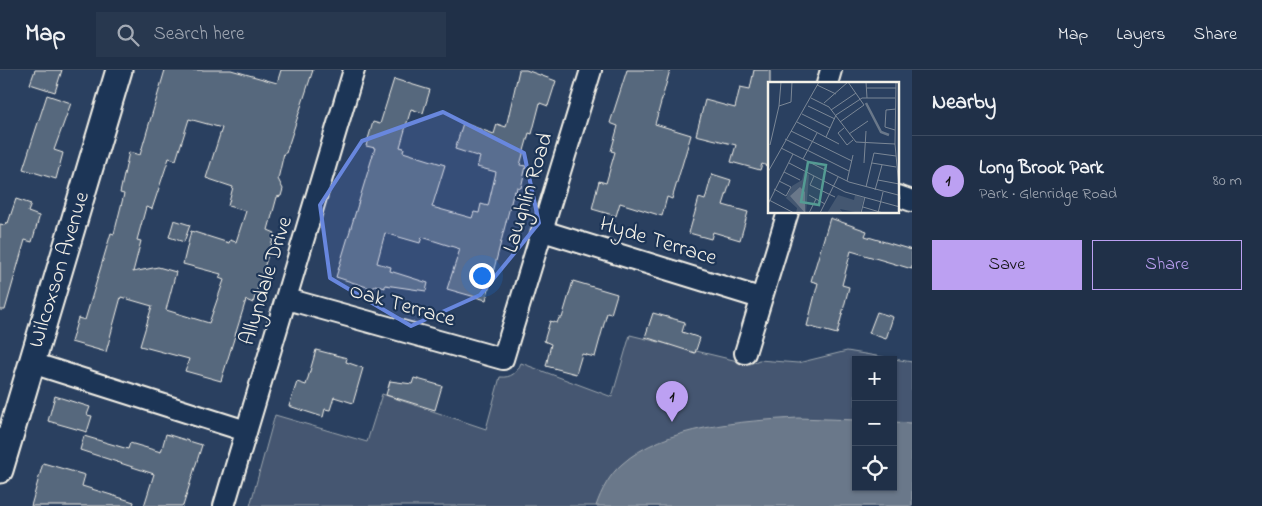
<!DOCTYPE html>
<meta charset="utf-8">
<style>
body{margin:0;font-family:"Indie Flower",sans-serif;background:#28384f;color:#f1f3f6}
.controls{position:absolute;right:15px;bottom:15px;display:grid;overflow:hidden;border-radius:0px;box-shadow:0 1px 4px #0004}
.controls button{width:45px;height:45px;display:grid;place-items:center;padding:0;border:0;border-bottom:1px solid #3d4b60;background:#203048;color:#f1f3f6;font:25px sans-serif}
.you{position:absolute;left:481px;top:205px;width:18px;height:18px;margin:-12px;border:4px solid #fff;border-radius:50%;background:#1a73e8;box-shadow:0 0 0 8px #1a73e833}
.badge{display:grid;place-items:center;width:32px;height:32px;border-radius:50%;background:#bca0f2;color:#111;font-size:16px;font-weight:700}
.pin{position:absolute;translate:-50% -41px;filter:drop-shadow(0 1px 2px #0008)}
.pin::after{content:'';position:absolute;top:26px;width:18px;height:15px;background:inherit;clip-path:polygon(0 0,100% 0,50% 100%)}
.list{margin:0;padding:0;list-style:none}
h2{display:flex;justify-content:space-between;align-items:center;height:65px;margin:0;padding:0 20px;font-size:21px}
h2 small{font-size:16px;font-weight:400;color:#a2a9b4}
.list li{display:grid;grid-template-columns:32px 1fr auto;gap:15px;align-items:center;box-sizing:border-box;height:90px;padding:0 20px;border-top:1px solid #3d4b60}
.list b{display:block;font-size:19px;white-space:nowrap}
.list p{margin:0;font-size:16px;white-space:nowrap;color:#a2a9b4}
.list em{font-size:16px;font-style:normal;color:#a2a9b4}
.actions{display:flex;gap:10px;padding:15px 20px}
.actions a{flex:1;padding:11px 0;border:1px solid #bca0f2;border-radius:0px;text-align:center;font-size:18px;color:#bca0f2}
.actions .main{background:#bca0f2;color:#111}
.icon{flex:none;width:28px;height:28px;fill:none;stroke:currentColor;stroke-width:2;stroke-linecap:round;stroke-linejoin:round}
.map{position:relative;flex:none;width:912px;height:436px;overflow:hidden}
header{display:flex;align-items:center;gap:30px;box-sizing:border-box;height:70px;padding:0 25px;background:#203048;border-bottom:1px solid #3d4b60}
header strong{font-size:24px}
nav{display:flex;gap:28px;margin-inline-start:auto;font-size:18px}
.search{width:350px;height:45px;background:#28384f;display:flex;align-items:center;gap:12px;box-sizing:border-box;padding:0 18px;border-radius:0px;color:#a2a9b4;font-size:19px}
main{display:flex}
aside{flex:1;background:#203048}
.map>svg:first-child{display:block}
</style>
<header>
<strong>Map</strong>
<div class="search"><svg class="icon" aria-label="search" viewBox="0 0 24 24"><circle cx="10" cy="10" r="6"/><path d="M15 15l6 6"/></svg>Search here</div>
<nav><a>Map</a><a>Layers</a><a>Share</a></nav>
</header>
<main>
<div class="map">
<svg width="912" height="436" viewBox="0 0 912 436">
<rect width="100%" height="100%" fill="#2a4060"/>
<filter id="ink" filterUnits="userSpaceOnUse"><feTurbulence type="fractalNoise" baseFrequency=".02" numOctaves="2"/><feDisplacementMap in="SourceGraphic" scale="10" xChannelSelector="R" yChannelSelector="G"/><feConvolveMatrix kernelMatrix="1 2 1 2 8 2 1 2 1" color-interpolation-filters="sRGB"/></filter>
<g filter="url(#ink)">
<path fill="#445771" stroke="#9ca4ac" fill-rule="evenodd" d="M630,265L750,294L759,290L798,293L847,281L912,292V436H250L275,345L367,372L382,324L486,359L500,307C511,308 517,303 521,293L612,327ZM856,290H893V417H856Z"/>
<path fill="#6a788a" stroke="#a1a8b0" d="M798,348L856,350V417H893V352L912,353V436H596C601,421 610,404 622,394C664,356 743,351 798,348Z"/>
<g fill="#56677d" stroke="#f4f1e8" fill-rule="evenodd">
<polygon points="35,0 62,0 55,22 30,14"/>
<path d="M165,0H231L277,13L281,0H313L286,83H284L278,109L283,119L281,126L277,127L268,160L275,163L253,233L246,230L221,311L185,301L189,289L140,276L152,236L121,227L106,282L71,272L78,248L85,250L111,163L114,164L124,124L120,123L129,82L140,85ZM189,49L222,58L206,108L233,117L228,136L246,141L236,172L230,170L229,173L191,161L183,194L221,204L219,208L224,210L209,253L166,240L176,202L158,197L133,202L141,171L137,170L146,137L152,139L169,88L176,90Z"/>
<polygon points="519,0 526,0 556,11 548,36 540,33 532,64 529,63 520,95 526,96 521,118 517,117 516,122 514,121 486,230 447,219 460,179 422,167 420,173 385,163 377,193 391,197 390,201 428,213 426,221 385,215 385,218 375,215 373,219 336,207 375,78 366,76 373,52 380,54 394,9 430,20 423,43 411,39 400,77 404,78 403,82 445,95 432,137 472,148 474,142 479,143 481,134 488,136 496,102 477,97 480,87 455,79 463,53 494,64 497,54 506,57"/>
<polygon points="627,0 670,0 655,54 691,65 672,129 667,127 662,146 620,133 616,146 592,139 599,111 606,113 615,82 611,81 618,56 610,53"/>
<polygon points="754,0 770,0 770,97 762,94 760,100 731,92 736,75 696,65 705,30 735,38 740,17 750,19"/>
<polygon points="47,25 71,33 54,80 63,83 56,109 23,99"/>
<polygon points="712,104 731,110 723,135 748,142 740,170 713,162 711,169 689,163 699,128 705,130"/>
<polygon points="16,129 31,134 28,142 39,146 39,148 32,172 25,170 5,240 0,240 0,154 5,155 6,152 8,153"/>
<polygon points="830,148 867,161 865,166 912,180 912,199 851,181 842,215 849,217 837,264 807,256 818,213 811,211"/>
<polygon points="174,150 190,155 184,172 169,167"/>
<polygon points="573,211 617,224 611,244 607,243 595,287 582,284 576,304 546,296 551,274 544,271 550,251 557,253 559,248 562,248"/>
<polygon points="877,242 893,247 886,269 869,263"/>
<polygon points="653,243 685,252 682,262 700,268 695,283 645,267"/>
<polygon points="316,280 347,288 346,292 363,298 353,333 334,327 330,340 325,339 323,347 289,336 297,312 306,315"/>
<polygon points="414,308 442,316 435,340 386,325 390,311 412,314"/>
<polygon points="55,326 90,337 87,345 92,346 87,362 48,351"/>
<polygon points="166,364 202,375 183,436 144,436 154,404 80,380 84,366 128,379 130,373 161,382"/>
<polygon points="43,393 85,405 82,416 134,432 133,436 31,436"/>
</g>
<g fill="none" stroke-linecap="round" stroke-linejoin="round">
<defs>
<g id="minor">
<polyline points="827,14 831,0"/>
<polyline points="898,126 912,131"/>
<polyline points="543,161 760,228"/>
<polyline points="287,229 503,289 591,0"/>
<polyline points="745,283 788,142"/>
<polyline points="32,293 246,361"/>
<polyline points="224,436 354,0"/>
</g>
<polyline id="tertiary" points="0,400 119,0"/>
</defs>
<use href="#minor" stroke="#f4f1e8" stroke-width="24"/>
<use href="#tertiary" stroke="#f4f1e8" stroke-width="29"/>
<use href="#minor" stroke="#1d3557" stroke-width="20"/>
<use href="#tertiary" stroke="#1d3557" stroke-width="25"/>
</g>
</g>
<path fill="#6887de" fill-opacity="0.2" stroke="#6887de" stroke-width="4" stroke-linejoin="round" d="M443,42L524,83L539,153L480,225L411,256L330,208L320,135L362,71Z"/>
<g text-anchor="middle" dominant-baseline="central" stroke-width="4.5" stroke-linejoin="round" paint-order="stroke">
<g font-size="22" fill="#f4f1e8" stroke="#1d3557">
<text transform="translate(529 123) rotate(-73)">Laughlin Road</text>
<text transform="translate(658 172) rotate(17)">Hyde Terrace</text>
<text transform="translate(60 200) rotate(-73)">Wilcoxson Avenue</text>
<text transform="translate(267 211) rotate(-73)">Allyndale Drive</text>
<text transform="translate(402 236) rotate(16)">Oak Terrace</text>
</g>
</g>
<g transform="translate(768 12)">
<rect width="131" height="131" fill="#2a4060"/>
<path d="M36,90L41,93L38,131H28L29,126L18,116L24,104L34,98ZM70,113L86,118L87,113L96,116L92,131L72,127L75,131H59Z" fill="#445771"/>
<path d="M32,105L37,110V131L22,114Z" fill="#6a788a"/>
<path fill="none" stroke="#6a788a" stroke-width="2.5" d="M98,21L113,50L121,53"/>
<path fill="none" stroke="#7b8796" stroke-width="1" d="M98,0L99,16M128,0L127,62L132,117M49,3L68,12M99,6H128M43,16L61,25L88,60L127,62M56,21L80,0M11,24L23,20L24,0M40,24L67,37M63,28L88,11M34,32L62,46M29,40L71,62M72,40L96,23L80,0M76,46L70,51L79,63L85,58M127,48L117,45L118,28L128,27M23,49L84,79M81,52L100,39M58,55L68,33L94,16H127M17,57L81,89M2,63L11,24L13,0M13,66L81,100L130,113M35,77L49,51M21,81L77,110L132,125M96,81L98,49M104,81L128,85M0,90L51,0M16,90L32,98M46,94L42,103L67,115M110,98L131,102M79,99L85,73M98,105L106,71L128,74M6,107L18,114L23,105L11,99M107,108L114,83M41,113L57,122M1,118L26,131M0,122L25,72M95,125L115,131M41,131L48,117M52,131L70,95M93,131L97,115M110,131L115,110"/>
<path fill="#549b93" fill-opacity="0.15" stroke="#549b93" stroke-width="2.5" d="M40,80L58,83L51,123L33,120Z"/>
<rect width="131" height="131" fill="none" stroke="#f4f1e8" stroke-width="2.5"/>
</g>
</svg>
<div class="controls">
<button>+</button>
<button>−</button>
<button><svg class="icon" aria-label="locate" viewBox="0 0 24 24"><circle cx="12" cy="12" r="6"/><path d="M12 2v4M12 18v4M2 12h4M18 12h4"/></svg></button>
</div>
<div class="you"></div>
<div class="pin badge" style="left:672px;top:352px">1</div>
</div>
<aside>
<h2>Nearby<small></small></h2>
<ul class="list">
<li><span class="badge">1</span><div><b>Long Brook Park</b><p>Park · Glenridge Road</p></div><em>80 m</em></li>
</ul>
<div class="actions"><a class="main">Save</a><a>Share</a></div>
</aside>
</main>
